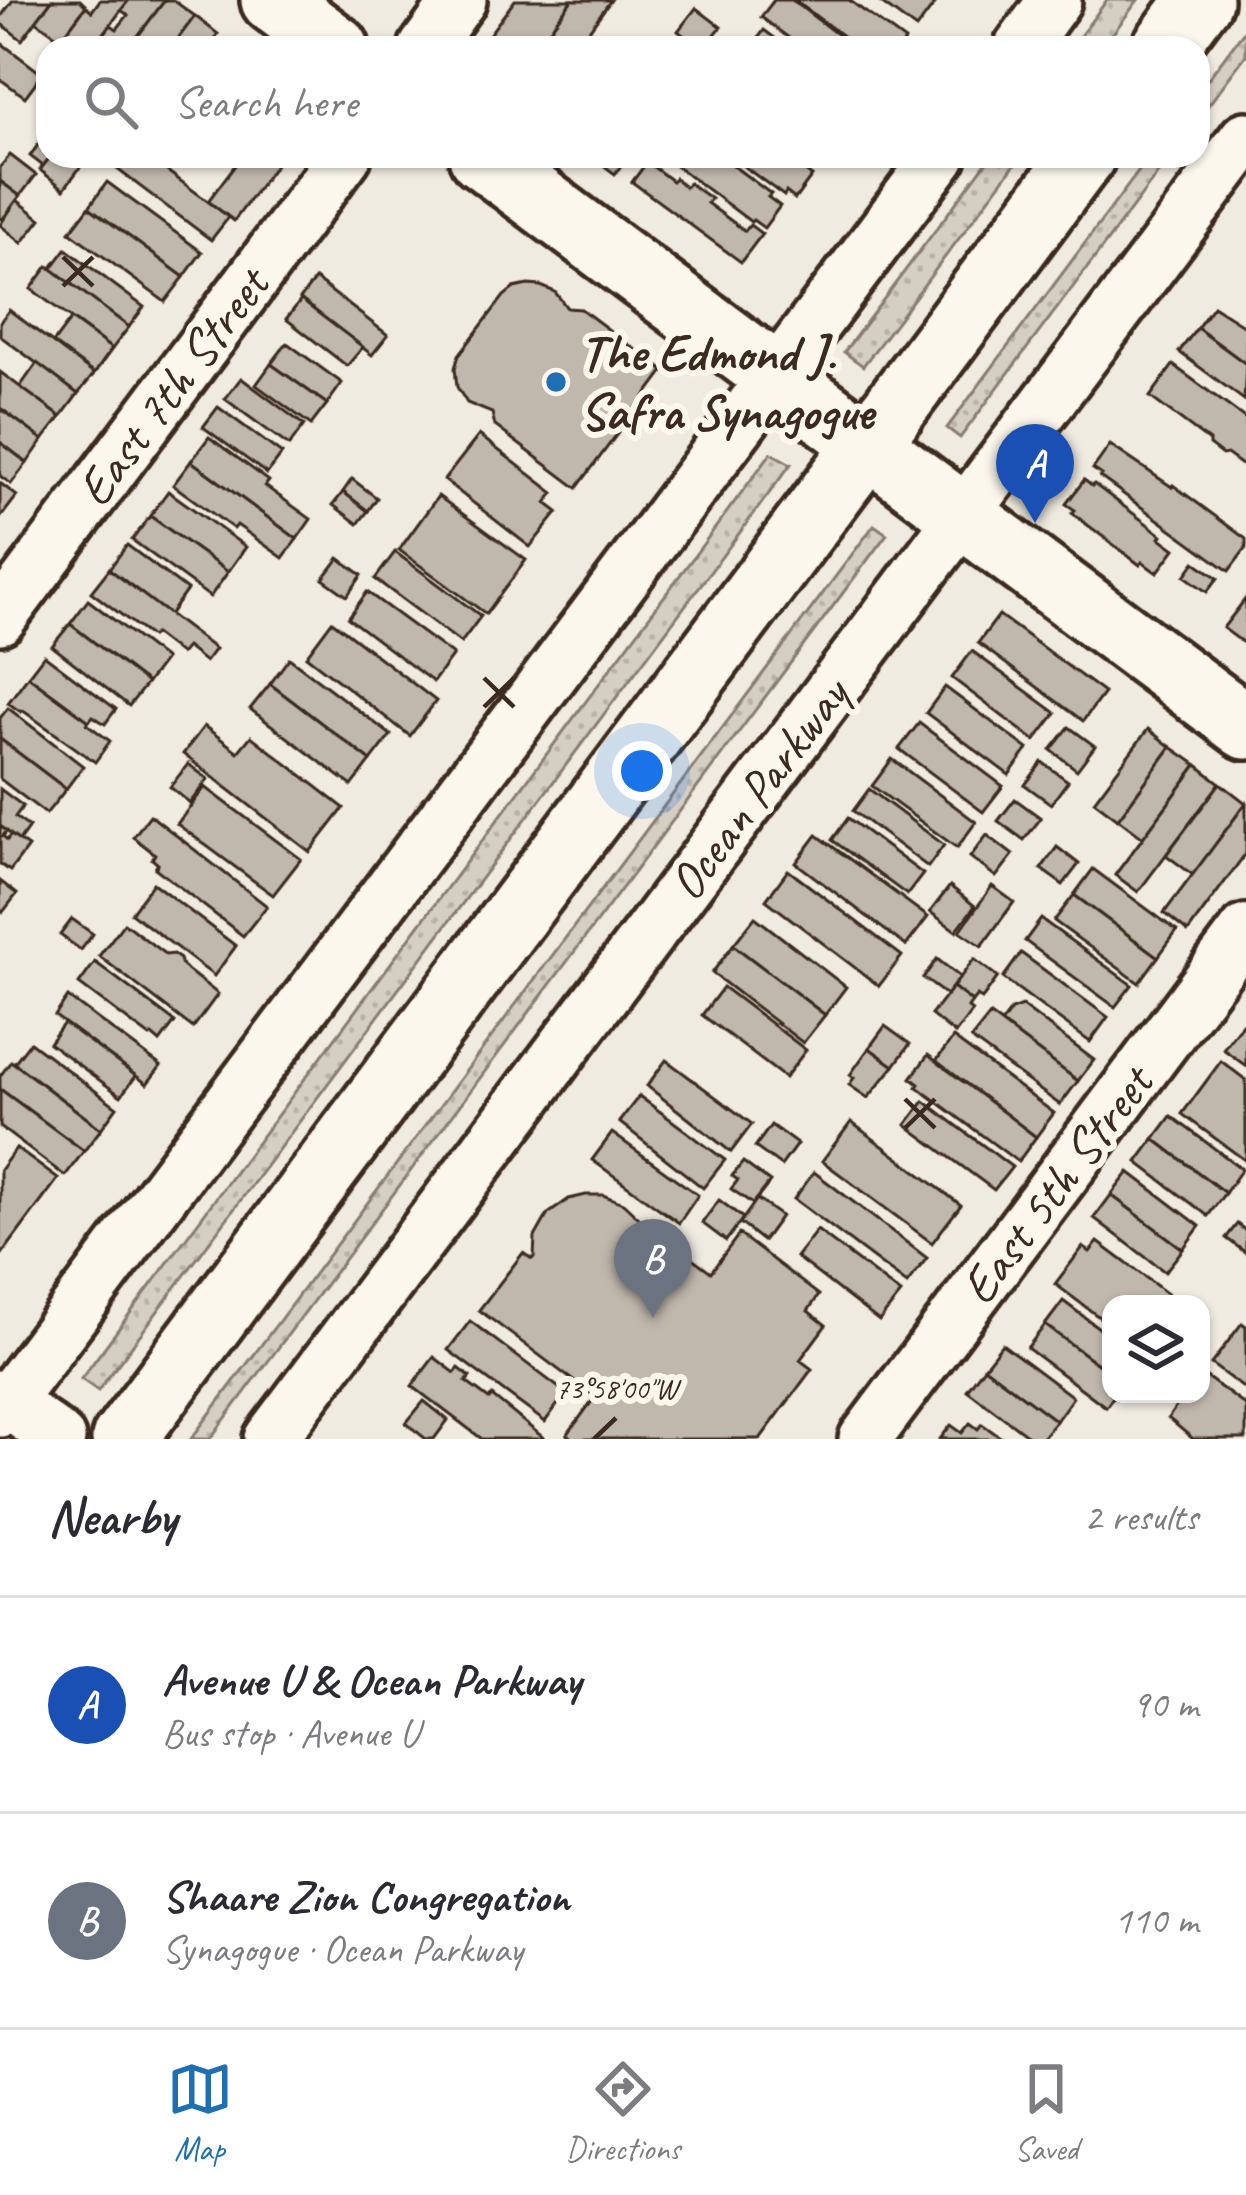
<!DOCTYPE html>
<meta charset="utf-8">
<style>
body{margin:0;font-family:Caveat,sans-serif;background:#f2f2f3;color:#2b2b33}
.controls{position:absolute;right:36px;bottom:36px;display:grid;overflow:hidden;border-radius:24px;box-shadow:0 3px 9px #0004}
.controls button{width:108px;height:108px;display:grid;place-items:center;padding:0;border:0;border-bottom:3px solid #e1e1e2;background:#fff;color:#2b2b33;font:60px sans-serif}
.you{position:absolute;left:642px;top:771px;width:42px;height:42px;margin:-30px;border:9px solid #fff;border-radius:50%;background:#1a73e8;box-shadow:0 0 0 18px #1a73e833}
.badge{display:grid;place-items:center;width:78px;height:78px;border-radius:50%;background:#1f6fb2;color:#fff;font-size:39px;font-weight:700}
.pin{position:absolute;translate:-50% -99px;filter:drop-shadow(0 3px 6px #0008)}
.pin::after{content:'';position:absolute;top:63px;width:42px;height:36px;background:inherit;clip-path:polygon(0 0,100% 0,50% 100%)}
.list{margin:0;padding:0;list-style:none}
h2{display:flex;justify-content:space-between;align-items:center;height:156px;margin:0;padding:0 48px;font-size:51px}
h2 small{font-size:39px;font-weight:400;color:#7c7c81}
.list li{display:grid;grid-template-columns:78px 1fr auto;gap:36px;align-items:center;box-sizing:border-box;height:216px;padding:0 48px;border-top:3px solid #e1e1e2}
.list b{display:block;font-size:45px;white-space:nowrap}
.list p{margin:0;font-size:39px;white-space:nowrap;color:#7c7c81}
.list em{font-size:39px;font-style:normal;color:#7c7c81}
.icon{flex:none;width:66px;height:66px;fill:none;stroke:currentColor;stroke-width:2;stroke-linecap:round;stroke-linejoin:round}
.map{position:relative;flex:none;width:1246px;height:1439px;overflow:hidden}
.search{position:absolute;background:#fff;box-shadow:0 3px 9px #0004;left:36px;right:36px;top:36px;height:132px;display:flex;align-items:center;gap:30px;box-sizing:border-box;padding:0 42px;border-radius:36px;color:#7c7c81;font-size:45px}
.sheet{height:588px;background:#fff}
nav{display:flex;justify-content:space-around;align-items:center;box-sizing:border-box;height:168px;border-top:3px solid #e1e1e2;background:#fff;font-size:33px;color:#7c7c81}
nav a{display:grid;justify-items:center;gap:6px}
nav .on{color:#1f6fb2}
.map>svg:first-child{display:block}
</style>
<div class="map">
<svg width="1246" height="1439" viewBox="0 0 1246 1439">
<defs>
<pattern id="grass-dots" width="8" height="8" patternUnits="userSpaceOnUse" patternTransform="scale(3)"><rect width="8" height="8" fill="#d5cec3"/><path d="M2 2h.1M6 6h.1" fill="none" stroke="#b8b1a7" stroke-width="1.8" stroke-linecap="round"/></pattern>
</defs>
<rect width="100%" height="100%" fill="#f0ebe0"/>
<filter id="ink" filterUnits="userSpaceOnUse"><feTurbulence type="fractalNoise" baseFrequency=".00833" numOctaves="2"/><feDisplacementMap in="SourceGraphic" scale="24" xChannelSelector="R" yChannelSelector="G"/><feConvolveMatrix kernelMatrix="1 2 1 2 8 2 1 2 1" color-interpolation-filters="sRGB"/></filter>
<g filter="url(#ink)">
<g fill="url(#grass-dots)" stroke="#887c70" stroke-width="3">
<polygon points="1107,0 1138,0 1102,48 1071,48"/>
<polygon points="1246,28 1246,55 1198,119 1198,92"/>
<polygon points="991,156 1021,156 863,366 844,352"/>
<polygon points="1150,156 1171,156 960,438 947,428"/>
<polygon points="771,453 791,464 98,1391 81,1379"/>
<polygon points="874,525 887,534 210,1439 191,1439"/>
</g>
<g fill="#c0b8ad" stroke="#3b2a1e" stroke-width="3">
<polygon points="13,0 52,0 22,40 0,23 0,18"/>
<polygon points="52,0 80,0 86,6 61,39 36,21"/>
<polygon points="100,0 129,0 93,48 72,48 61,39 86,6 92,11"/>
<polygon points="129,0 165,0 129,48 93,48 111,25 117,29 128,15 121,10"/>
<polygon points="165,0 173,0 195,16 171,48 129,48"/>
<polygon points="515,0 572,0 538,45 533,40 527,48 479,48"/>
<polygon points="572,0 611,0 576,48 543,48 538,45"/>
<polygon points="774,0 792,0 855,48 802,48 761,17"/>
<polygon points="794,0 849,0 905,41 900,48 859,48"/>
<polygon points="877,0 924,0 934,5 916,29"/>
<polygon points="696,8 721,27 704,48 700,48 678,31"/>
<polygon points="195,16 218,34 208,48 171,48"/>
<polygon points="764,30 788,48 751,48"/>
<polygon points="587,32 609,48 576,48"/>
<polygon points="0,42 42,74 25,97 0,79"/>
<polygon points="48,131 48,156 51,156 43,166 30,156"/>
<polygon points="10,155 36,175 20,196 0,181 0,167"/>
<polygon points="51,156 87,156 88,157 64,189 40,170"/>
<polygon points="127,156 147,156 229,217 211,240 117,169"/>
<polygon points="242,156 282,156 234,221 208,201"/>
<polygon points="597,156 628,156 615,174 595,159"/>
<polygon points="663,156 720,156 771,194 768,197 780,206 764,228 753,220 751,222"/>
<polygon points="730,156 785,156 812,176 795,199 786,192 784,196"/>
<polygon points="647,162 672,181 675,178 685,187 689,183 711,199 707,203 745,231 750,225 762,234 741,262 632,182"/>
<polygon points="0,181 20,196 2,220 0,218"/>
<polygon points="107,182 202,252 184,277 89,207"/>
<polygon points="17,200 41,219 22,243 0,225"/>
<polygon points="89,207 184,277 165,302 70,232"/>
<polygon points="66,249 144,307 129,327 51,269"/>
<polygon points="48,266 129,327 112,349 31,289"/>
<polygon points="315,279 388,335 372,355 300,299"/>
<polygon points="528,285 541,286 555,292 567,308 581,309 664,371 577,488 495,426 492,413 467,403 457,387 455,368 459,355 504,296 514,288"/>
<polygon points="301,300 363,347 347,366 286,319"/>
<polygon points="1213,306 1246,327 1246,364 1197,328"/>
<polygon points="9,310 94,374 78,394 0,336 0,322"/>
<polygon points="71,319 112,349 94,374 53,343"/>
<polygon points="1197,328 1246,364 1244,400 1179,352"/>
<polygon points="287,343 342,383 327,404 271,364"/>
<polygon points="37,363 78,394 61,417 20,387"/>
<polygon points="271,364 327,404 311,425 256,385"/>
<polygon points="1173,365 1246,419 1246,468 1227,454 1222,455 1209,445 1209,441 1150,397"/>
<polygon points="0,372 61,417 43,440 0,408"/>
<polygon points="241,378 304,425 289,446 225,399"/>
<polygon points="218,407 282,454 267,474 203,427"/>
<polygon points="3,410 43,440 27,463 0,442 0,413"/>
<polygon points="479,435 554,493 546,503 558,512 530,547 444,480"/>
<polygon points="209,437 269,481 265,486 311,519 297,539 191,461"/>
<polygon points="0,442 27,463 11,484 0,476"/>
<polygon points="1110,445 1172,487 1173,485 1246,539 1246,548 1229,571 1100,477 1102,475 1093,469"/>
<polygon points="191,461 297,539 283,558 237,525 234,529 173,485"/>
<polygon points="352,479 377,498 368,511 343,492"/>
<polygon points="1084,480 1092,486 1094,484 1162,535 1160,538 1175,549 1157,573 1142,562 1140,565 1072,513 1075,510 1066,504"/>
<polygon points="0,483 17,496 1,517 0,516"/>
<polygon points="168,491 246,547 228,572 150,516"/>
<polygon points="343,492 368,511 358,524 333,505"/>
<polygon points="438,496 526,560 486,614 399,550"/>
<polygon points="150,516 228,572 210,597 132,540"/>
<polygon points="127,545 187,590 169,615 109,569"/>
<polygon points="395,552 481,616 461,643 375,579"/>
<polygon points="339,558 362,575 347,596 323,579"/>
<polygon points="1195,562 1218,578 1207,592 1185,576"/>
<polygon points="109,569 215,649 205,662 186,647 180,654 154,634 151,637 91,592"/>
<polygon points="367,592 453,655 433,682 348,618"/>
<polygon points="1246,598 1246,645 1223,628"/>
<polygon points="88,600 165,659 147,683 70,624"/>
<polygon points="999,615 1104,693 1083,721 978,643"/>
<polygon points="332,621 436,701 410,736 306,656"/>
<polygon points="70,624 147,683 129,706 52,646"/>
<polygon points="972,651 1056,713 1035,741 952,678"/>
<polygon points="44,655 116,709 105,724 93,716 89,721 28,676"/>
<polygon points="289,658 391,735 371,761 270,684"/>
<polygon points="28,676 89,721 87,724 110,741 95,762 22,710 21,712 8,703"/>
<polygon points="270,684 371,761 352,786 250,709"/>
<polygon points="945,687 1028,749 1009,775 926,713"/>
<polygon points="8,708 83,766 66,789 0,739 0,718"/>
<polygon points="919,723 1003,786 983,812 899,749"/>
<polygon points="204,726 238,752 251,736 344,808 310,852 183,754"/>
<polygon points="1069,727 1095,746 1077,770 1051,750"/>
<polygon points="1148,729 1171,747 1118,819 1094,801"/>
<polygon points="0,739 66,789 46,814 0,779"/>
<polygon points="1171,747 1197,765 1143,838 1118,819"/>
<polygon points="892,759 976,822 957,848 872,786"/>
<polygon points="1042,762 1068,781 1051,804 1025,785"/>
<polygon points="188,764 208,779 190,803 170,787"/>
<polygon points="1197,765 1220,783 1138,892 1115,875"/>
<polygon points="1220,783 1246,803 1193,875 1166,855"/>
<polygon points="205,787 301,859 273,895 177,824"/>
<polygon points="0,789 23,806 15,817 29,827 19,841 0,826"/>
<polygon points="869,789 944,845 928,867 853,811"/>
<polygon points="1015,799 1041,818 1024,840 998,821"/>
<polygon points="1246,803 1246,853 1188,932 1164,913"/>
<polygon points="150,815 267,906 243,936 155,868 158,864 152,859 155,854 133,837"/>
<polygon points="848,818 923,874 907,895 832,840"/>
<polygon points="0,826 7,831 3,836 7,840 11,835 28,847 10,871 0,864"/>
<polygon points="817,835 928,917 906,946 796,863"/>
<polygon points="987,835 1013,855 996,877 970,857"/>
<polygon points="1057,847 1079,864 1063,885 1041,869"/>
<polygon points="1093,869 1177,931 1158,957 1074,895"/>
<polygon points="788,870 902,956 879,986 766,900"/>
<polygon points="0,881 17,894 3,912 0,910"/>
<polygon points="153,883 236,946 214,976 131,913"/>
<polygon points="950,886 975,906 956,931 930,912"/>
<polygon points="992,886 1014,902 982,946 960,931"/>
<polygon points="1074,895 1158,957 1139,983 1054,921"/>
<polygon points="755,917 846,987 825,1015 733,945"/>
<polygon points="72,919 93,934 81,950 60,935"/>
<polygon points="1041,919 1132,985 1115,1007 1025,941"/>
<polygon points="124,923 166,955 173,954 180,959 182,966 218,994 193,1028 99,956"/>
<polygon points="733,945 825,1015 803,1043 712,973"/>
<polygon points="1021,953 1108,1017 1090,1042 1003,978"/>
<polygon points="937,959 960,977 946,995 923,978"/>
<polygon points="974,959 998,977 982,999 977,996 972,1002 953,987"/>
<polygon points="95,962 175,1022 160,1042 152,1035 150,1037 79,984"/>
<polygon points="723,987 806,1050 785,1078 702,1015"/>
<polygon points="953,987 972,1002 968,1008 972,1011 955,1034 931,1015"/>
<polygon points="68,997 161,1066 147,1084 55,1016"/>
<polygon points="1022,1006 1094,1060 1078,1081 1001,1024 1011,1010"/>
<polygon points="990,1015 1078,1081 1060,1105 971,1039"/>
<polygon points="64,1023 136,1076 121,1096 49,1043"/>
<polygon points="1242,1024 1246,1027 1246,1066 1223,1049"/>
<polygon points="885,1026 910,1044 894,1066 869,1048"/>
<polygon points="953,1038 1054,1113 1036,1137 936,1061"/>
<polygon points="30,1042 117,1107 101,1129 14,1063"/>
<polygon points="869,1048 894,1066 868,1098 849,1085 854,1078 850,1075"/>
<polygon points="928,1055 1036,1137 1018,1162 917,1087 919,1084 911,1078"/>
<polygon points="666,1060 752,1124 731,1152 647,1086"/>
<polygon points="11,1061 101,1129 84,1151 0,1089 0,1076"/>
<polygon points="1221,1061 1246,1080 1246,1161 1182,1114"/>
<polygon points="0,1089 84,1151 65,1176 0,1127"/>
<polygon points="639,1096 725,1160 703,1188 619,1122"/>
<polygon points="924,1101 1012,1167 994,1190 906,1125"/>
<polygon points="1171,1116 1242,1169 1225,1193 1154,1139"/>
<polygon points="851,1122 961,1205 932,1243 822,1161"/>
<polygon points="771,1125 797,1144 781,1166 755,1147"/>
<polygon points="612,1133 698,1195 679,1223 592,1160"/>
<polygon points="1154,1139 1225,1193 1208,1216 1137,1162"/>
<polygon points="16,1148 58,1179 0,1257 0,1170"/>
<polygon points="743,1162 770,1182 753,1204 731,1189 738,1180 732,1176"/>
<polygon points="814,1172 927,1258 907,1284 794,1199"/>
<polygon points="1129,1172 1200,1226 1183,1249 1111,1195"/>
<polygon points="586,1195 603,1195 623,1203 639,1218 650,1245 662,1242 681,1256 684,1252 711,1272 739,1234 819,1295 808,1311 826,1325 800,1360 812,1369 760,1439 572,1439 567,1435 595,1397 479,1310 523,1253 532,1259 534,1257 535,1237 548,1214 569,1199"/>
<polygon points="1111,1195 1183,1249 1165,1272 1094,1218"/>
<polygon points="757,1199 781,1216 763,1241 740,1223"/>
<polygon points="719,1200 743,1218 726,1241 702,1223"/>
<polygon points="1237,1224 1246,1231 1246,1253 1226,1238"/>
<polygon points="817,1230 901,1294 879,1321 796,1257"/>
<polygon points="1098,1242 1181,1304 1111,1304 1111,1326 1055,1284 1083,1247 1090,1252"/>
<polygon points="1063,1301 1111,1337 1111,1374 1045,1325"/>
<polygon points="470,1321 566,1393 545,1422 448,1350"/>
<polygon points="1242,1323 1246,1326 1246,1390 1211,1364"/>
<polygon points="1045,1325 1111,1374 1111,1394 1115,1394 1106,1407 1027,1348"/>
<polygon points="1002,1344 1073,1397 1056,1421 984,1367"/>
<polygon points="434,1357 455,1373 459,1368 470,1377 466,1382 489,1399 492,1396 545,1439 482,1439 412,1386"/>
<polygon points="984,1367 1056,1421 1041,1439 1032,1439 967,1390"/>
<polygon points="1201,1373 1246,1406 1246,1439 1193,1439 1168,1418 1185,1394 1201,1394"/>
<polygon points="424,1401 448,1420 434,1439 426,1439 406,1423"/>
<polygon points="970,1423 978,1429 982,1424 1003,1439 940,1439 951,1425 962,1433"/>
</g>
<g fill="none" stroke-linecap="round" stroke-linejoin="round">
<defs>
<g id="minor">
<polyline points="425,48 460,0"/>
<polyline points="1020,48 1055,0"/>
<polyline points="0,618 345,156"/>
<polyline points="0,1396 59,1439"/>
<polyline points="0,1411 940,156"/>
<polyline points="270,1439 1246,138"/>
<polyline points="865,1439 1246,931"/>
</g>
<g id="major">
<polyline points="273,0 337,48"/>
<polyline points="1164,48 1200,0"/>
<polyline points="481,156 1246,727"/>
<polyline points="124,1439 1083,156"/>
</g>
</defs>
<use href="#minor" stroke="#3b2a1e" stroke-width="60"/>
<use href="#major" stroke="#3b2a1e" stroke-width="72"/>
<use href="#minor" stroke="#fbf7ec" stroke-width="51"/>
<use href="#major" stroke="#fbf7ec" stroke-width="63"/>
</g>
</g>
<path fill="none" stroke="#3b2a1e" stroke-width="4.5" d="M63,257L93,286M63,286L93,257M484,678L514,707M484,707L514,678M905,1099L935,1128M905,1128L935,1099M594,1439L616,1418"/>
<circle fill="#1f6fb2" stroke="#fbf7ec" stroke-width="4.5" cx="556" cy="382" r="12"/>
<g text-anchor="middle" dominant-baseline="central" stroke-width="12" stroke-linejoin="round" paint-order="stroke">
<g font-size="51" font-weight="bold" fill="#3b2a1e" stroke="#fbf7ec" text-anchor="start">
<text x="580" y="353">The Edmond J.<tspan x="580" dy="59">Safra Synagogue</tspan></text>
</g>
<g font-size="51" fill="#3b2a1e" stroke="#fbf7ec">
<text transform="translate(172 387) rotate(-53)">East 7th Street</text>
<text transform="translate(758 789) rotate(-53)">Ocean Parkway</text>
<text transform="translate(1056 1185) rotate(-53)">East 5th Street</text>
</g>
</g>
<g font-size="30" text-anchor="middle" fill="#3b2a1e" stroke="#fbf7ec" stroke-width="12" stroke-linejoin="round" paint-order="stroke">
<text x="616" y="1398">73°58'00"W</text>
</g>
</svg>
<div class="controls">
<button><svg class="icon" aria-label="layers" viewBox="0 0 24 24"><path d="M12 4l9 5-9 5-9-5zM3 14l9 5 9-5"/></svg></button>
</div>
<div class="you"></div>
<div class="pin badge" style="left:1035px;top:523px;background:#1a4fb4">A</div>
<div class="pin badge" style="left:653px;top:1318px;background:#6b7280">B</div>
<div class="search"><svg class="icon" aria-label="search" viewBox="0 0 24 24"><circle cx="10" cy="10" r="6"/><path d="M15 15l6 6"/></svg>Search here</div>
</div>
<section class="sheet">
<h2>Nearby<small>2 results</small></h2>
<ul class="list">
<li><span class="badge" style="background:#1a4fb4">A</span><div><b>Avenue U &amp; Ocean Parkway</b><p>Bus stop · Avenue U</p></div><em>90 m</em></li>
<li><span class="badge" style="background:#6b7280">B</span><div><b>Shaare Zion Congregation</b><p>Synagogue · Ocean Parkway</p></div><em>110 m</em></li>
</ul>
</section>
<nav>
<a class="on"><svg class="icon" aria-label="map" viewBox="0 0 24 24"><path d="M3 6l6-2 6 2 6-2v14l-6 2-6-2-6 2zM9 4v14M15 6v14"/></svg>Map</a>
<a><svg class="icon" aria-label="directions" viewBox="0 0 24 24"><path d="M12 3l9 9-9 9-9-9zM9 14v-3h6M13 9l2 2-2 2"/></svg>Directions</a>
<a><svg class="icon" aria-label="saved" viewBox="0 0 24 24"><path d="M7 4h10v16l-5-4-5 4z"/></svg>Saved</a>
</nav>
